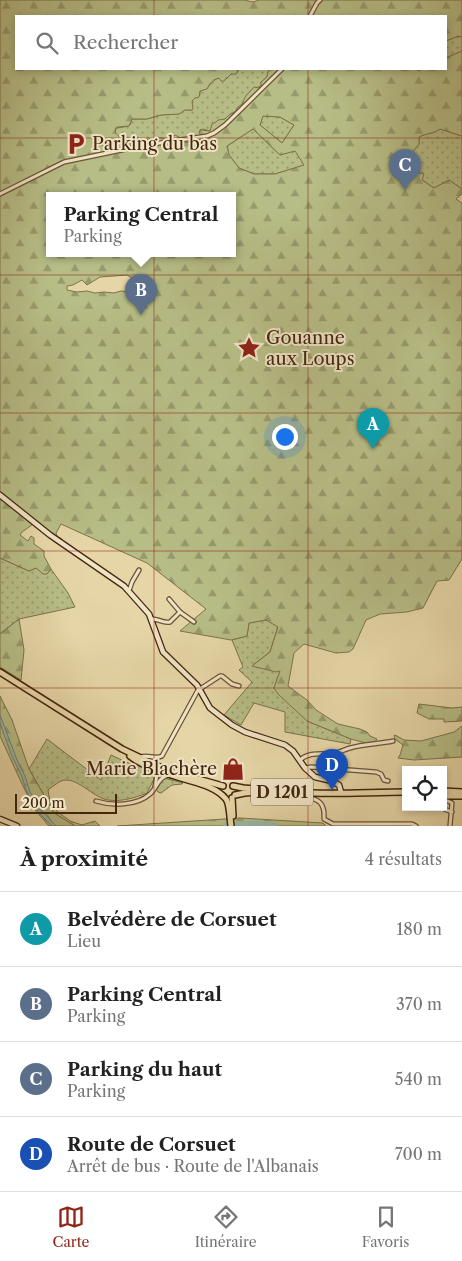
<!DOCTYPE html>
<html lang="fr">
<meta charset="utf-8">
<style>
body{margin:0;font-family:"Libre Caslon Text",serif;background:#f2f2f2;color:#222}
.controls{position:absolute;right:15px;bottom:15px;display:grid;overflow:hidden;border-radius:0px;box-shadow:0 2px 8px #0003}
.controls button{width:45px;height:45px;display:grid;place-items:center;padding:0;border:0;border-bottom:1px solid #e0e0e0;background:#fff;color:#222;font:25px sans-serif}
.scale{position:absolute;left:15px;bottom:12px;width:102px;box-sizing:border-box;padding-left:5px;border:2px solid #45270f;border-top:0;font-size:14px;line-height:18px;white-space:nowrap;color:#45270f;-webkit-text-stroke:4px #efe4c6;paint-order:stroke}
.you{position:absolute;left:284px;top:436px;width:18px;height:18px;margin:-12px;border:4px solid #fff;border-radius:50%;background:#1a73e8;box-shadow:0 0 0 8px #1a73e833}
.badge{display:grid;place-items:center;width:32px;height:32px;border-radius:50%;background:#8f2418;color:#fff;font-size:16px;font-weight:700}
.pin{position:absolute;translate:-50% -41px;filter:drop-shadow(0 1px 2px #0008)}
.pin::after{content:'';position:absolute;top:26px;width:18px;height:15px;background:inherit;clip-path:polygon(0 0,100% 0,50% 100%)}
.popup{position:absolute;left:46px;top:192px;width:190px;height:65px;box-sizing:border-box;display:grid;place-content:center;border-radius:0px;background:#fff;filter:drop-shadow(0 1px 4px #0005);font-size:16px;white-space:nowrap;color:#767676}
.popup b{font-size:19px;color:#222}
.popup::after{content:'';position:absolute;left:50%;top:100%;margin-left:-10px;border:10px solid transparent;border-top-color:#fff}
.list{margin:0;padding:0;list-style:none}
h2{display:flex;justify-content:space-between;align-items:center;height:65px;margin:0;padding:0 20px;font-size:21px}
h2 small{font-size:16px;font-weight:400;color:#767676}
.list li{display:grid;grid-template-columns:32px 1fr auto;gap:15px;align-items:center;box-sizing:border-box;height:75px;padding:0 20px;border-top:1px solid #e0e0e0}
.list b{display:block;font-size:19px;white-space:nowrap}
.list p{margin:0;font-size:16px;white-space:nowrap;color:#767676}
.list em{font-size:16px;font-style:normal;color:#767676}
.icon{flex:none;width:28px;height:28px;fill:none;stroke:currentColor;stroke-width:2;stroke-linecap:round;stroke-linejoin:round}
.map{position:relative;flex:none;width:462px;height:826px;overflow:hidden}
.search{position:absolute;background:#fff;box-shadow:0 2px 8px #0003;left:15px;right:15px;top:15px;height:55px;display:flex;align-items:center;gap:12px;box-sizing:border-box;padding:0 18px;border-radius:0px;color:#767676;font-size:19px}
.sheet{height:365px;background:#fff}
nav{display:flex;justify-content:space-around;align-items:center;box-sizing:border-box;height:70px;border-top:1px solid #e0e0e0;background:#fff;font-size:14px;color:#767676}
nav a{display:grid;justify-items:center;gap:2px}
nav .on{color:#8f2418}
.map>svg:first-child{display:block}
</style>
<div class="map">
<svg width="462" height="826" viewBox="0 0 462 826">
<defs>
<pattern id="grass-dots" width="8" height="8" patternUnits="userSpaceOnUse" patternTransform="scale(1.25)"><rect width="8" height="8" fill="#b7bd86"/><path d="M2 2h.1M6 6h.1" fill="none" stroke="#979a6c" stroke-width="1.8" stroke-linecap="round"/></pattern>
<pattern id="forest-firs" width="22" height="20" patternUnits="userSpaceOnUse" patternTransform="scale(1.25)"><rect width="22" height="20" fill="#b7bd86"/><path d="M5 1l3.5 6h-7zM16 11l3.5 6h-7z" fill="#979a6c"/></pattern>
<pattern id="water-ripples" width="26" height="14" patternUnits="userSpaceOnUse" patternTransform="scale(1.25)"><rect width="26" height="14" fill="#96b9ab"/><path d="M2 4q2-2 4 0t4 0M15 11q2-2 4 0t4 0" fill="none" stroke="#7c968a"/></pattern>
</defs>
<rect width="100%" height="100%" fill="#e6d6a7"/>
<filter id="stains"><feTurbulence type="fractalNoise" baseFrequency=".004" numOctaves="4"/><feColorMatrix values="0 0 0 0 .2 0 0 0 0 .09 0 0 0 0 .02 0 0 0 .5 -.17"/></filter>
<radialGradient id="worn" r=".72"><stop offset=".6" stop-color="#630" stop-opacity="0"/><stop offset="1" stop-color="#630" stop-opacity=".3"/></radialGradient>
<g fill="url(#grass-dots)" stroke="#7e724a">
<polygon points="458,36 462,37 462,51 446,58 446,41"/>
<path d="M239,69H270L268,72L267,77L261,82V86L251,90L246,96L243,104L235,112L229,115L225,119L215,123L210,131L203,129L200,130V134L204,137C199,143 187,145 181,141L179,137L172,136L167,139C160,137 146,138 141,143H138L133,140L127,143L121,140L120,137L117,136L115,133L116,128L124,127L130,125L132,119H147L161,115L179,114L185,110H192V101L195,98L200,95V91C203,90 207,88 209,86C213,82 214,79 220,78L221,81L228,77L231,74L237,73Z"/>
<polygon points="263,116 280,117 294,125 282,143 260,125"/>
<polygon points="253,129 280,155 295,150 305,165 275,174 254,174 239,168 229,155 227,146"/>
<path d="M440,129L462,136V189L449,180L434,188L421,179L424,175L399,169L419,144V137C427,133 433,134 440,129Z"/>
<polygon points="0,558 29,571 36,568 47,574 51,569 68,593 75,607 19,619 0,634"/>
<polygon points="266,620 278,626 270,652 253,665 280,671 274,688 307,721 351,739 350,744 285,732 285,712 254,703 241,725 224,715 252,682 239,670 243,667 232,640 247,636 249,623"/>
<path d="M47,739L101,780L111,755L135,766L139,764L154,771L155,777L147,793C135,798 121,802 108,800C93,798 76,775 61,781C57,783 52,787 48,790L50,802L58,812L70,821L82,825L95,821L100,826H75L54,813L29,769Z"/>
<polygon points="164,778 183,783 182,784 172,785 161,793 158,792 156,789 162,780"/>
</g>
<g fill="url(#forest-firs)" stroke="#7e724a" fill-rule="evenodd">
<path d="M0,0H244L253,2L259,0H462V37L458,36L446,41V16H16V69H239L236,74H231L224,81H221L219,78C213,79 210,83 207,89L200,91L199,97L195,98L192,101L193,109L192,110H185L179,114L161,115L147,119H132L129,126L117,127C113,132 117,135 121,138V140L125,141L127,143L131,139L141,143C146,138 160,137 167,139L175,135L179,137L181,141C187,144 199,142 204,137L199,133L200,130L210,131L212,124L216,122L218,120L225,119L229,115L235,112L238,107L243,103C244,96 249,93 254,87L259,88L261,86V82L267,77L268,72L270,69H366L368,70L370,69H417L418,71L423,69H446V58L462,51V136L440,129C433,134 427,133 419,137V144L399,169L412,171L424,174L422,180L434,188L449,180L462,189V194L456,199L462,203V559L449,580L437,581L423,608L407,612L380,614L366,620L353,649L349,652L336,653L304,644L294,653L288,686L307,700L316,710L338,724L360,729L367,732L370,736L377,739L373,745L351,739L307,721L278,694L274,688L280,671L276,672L252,666L270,652L278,627L266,620L249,623L247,636L231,640L180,631L206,609L147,563L61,524L56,533L57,536L62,539L59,541L36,522L22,532L20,535L28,541L31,536L34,538V544L44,551V556L51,569L47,574H43L36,568L29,571L0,558ZM263,116L280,117L294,125L282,143L260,125ZM253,129L280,155L295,151L304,165L275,174H254L239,168L229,155L227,146ZM50,196H232V254H50ZM127,275L132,278C135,283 135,287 131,292L121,291L114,293L104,292L95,293L87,291L77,292L67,290V286L73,285L82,280L87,285L100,277Z"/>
<polygon points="19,619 24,650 21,680 0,667 0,634"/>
<polygon points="0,696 12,720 29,769 54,813 75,826 49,826 35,810 22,784 0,736"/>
<polygon points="419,704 452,708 462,707 462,721 444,722 444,719 429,719 417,713"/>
<polygon points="462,726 462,757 414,760 398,758 400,755 403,745 395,739 394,735 397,736 404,740 421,741 454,732"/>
<polygon points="240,818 323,823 326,826 117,826"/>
</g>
<polygon fill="url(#water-ripples)" stroke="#767f6d" points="0,715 17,760 25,776 30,792 42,811 56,826 52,826 42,816 35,808 26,790 22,777 11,754 0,723"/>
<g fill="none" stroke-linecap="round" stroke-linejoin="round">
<path stroke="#96b9ab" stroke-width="6" d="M226,826C244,825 258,821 275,826"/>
<defs>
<g id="street">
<polyline points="310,16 317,3 320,0"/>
<polyline points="0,194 64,162 146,145 207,136 214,133 225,125 282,69"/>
<polyline points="129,590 130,588 132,582 139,570"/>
<polyline points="169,599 180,612 194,622"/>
<path d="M151,619C158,618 163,624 170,622L180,612"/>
<polyline points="200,689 220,676 222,676 232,684 239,686"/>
<path d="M141,757C148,754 155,760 162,756L198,690"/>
<path d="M300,760C311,750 326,756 339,752C342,751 346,749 350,748C364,744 379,744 393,741"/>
<polyline points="305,768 311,767 376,772 381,774 384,780 388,781"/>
<polyline points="155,786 157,774 159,770"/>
<path d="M306,798C320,798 325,805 324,819L333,824H412L416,826"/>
<path d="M96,801C112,806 137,806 150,794C157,788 158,777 169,775"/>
<polyline points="450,826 452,803 448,801 444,801 444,809 452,812"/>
</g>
<g id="secondary">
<polyline points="0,495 50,535 124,586 149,614 163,652 197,685 210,708 232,725 245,732 285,745 293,751 305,768 315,777 332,781 339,785 341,792"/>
<polyline points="0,819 17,826"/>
</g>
<g id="primary">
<polyline points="0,672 122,749 166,770 223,786"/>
<path d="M130,756C144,767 164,773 181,778C197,783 215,786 226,799C230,804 230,820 231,826"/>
<polyline points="233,786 243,788 256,789"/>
<polyline points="443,791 462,792"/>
<path d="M235,795C260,789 288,793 313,793C344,794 375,792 406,792"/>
<polyline points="443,796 462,796"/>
<polyline points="232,798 233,816"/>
</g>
</defs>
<use href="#street" stroke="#6d5335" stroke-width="5.5"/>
<use href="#secondary" stroke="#45270f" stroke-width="7"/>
<use href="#primary" stroke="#45270f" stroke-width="8"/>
<use href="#street" stroke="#efe4c6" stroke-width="3"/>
<use href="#secondary" stroke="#efe4c6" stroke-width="4.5"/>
<use href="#primary" stroke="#e6d6a7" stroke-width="5"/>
</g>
<path fill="none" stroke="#8f2418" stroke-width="1" stroke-opacity="0.55" d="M154,0V16M308,0V16M154,69V826M308,69V826M0,138H462M0,275H462M0,413H462M0,551H462M0,688H462"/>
<defs>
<symbol id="parking-bare" viewBox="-9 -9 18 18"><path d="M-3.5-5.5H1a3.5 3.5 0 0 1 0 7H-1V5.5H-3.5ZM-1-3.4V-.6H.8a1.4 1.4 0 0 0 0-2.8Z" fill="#8f2418" stroke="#efe4c6" stroke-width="2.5" paint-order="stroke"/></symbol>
<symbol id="sight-bare" viewBox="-9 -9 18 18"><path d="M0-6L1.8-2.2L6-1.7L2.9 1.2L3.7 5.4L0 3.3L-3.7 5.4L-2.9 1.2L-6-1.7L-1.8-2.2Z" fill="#8f2418" stroke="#efe4c6" stroke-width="2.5" paint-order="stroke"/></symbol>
<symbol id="shop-bare" viewBox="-9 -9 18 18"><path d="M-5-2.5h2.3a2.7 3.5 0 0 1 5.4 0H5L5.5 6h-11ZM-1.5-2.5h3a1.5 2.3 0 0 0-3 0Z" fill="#8f2418" stroke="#efe4c6" stroke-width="2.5" paint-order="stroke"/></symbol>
</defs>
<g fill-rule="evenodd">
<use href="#parking-bare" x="60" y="128" width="32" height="32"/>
<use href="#sight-bare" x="233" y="332" width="32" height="32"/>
<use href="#shop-bare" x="217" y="753" width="32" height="32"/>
</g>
<g text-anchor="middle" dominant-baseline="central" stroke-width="4" stroke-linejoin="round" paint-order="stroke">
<rect fill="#efe4c6" stroke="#786046" stroke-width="1" x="251" y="778.5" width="62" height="27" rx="4"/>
<g font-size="16" font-weight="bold" fill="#45270f">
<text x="282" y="792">D 1201</text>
</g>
<g font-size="18" fill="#45270f" stroke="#efe4c6" text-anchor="start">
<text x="92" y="144">Parking du bas</text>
<text x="266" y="338">Gouanne<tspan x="266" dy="21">aux Loups</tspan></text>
<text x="217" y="769" text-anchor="end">Marie Blachère</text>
</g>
</g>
<rect width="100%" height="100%" filter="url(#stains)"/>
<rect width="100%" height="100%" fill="url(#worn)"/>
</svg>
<div class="controls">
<button><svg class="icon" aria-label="locate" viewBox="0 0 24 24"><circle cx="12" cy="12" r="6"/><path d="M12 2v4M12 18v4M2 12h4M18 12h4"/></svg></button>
</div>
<div class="scale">200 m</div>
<div class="you"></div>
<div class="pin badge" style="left:373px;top:449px;background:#0f9aa8">A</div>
<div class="pin badge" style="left:141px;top:315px;background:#5c6f8a">B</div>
<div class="popup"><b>Parking Central</b>Parking</div>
<div class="pin badge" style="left:405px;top:190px;background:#5c6f8a">C</div>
<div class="pin badge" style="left:332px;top:790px;background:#1a4fb4">D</div>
<div class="search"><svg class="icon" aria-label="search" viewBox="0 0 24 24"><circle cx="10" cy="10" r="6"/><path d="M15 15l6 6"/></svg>Rechercher</div>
</div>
<section class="sheet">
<h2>À proximité<small>4 résultats</small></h2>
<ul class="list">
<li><span class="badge" style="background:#0f9aa8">A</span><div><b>Belvédère de Corsuet</b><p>Lieu</p></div><em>180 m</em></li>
<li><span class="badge" style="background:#5c6f8a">B</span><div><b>Parking Central</b><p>Parking</p></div><em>370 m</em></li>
<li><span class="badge" style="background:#5c6f8a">C</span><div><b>Parking du haut</b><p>Parking</p></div><em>540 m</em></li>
<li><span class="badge" style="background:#1a4fb4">D</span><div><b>Route de Corsuet</b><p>Arrêt de bus · Route de l'Albanais</p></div><em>700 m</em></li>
</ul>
</section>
<nav>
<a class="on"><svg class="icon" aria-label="map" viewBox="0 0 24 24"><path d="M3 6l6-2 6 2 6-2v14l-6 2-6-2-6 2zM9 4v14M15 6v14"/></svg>Carte</a>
<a><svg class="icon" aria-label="directions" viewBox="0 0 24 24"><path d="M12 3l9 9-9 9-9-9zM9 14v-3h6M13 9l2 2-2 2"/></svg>Itinéraire</a>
<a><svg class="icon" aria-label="saved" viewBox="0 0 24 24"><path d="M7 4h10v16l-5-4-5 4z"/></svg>Favoris</a>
</nav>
